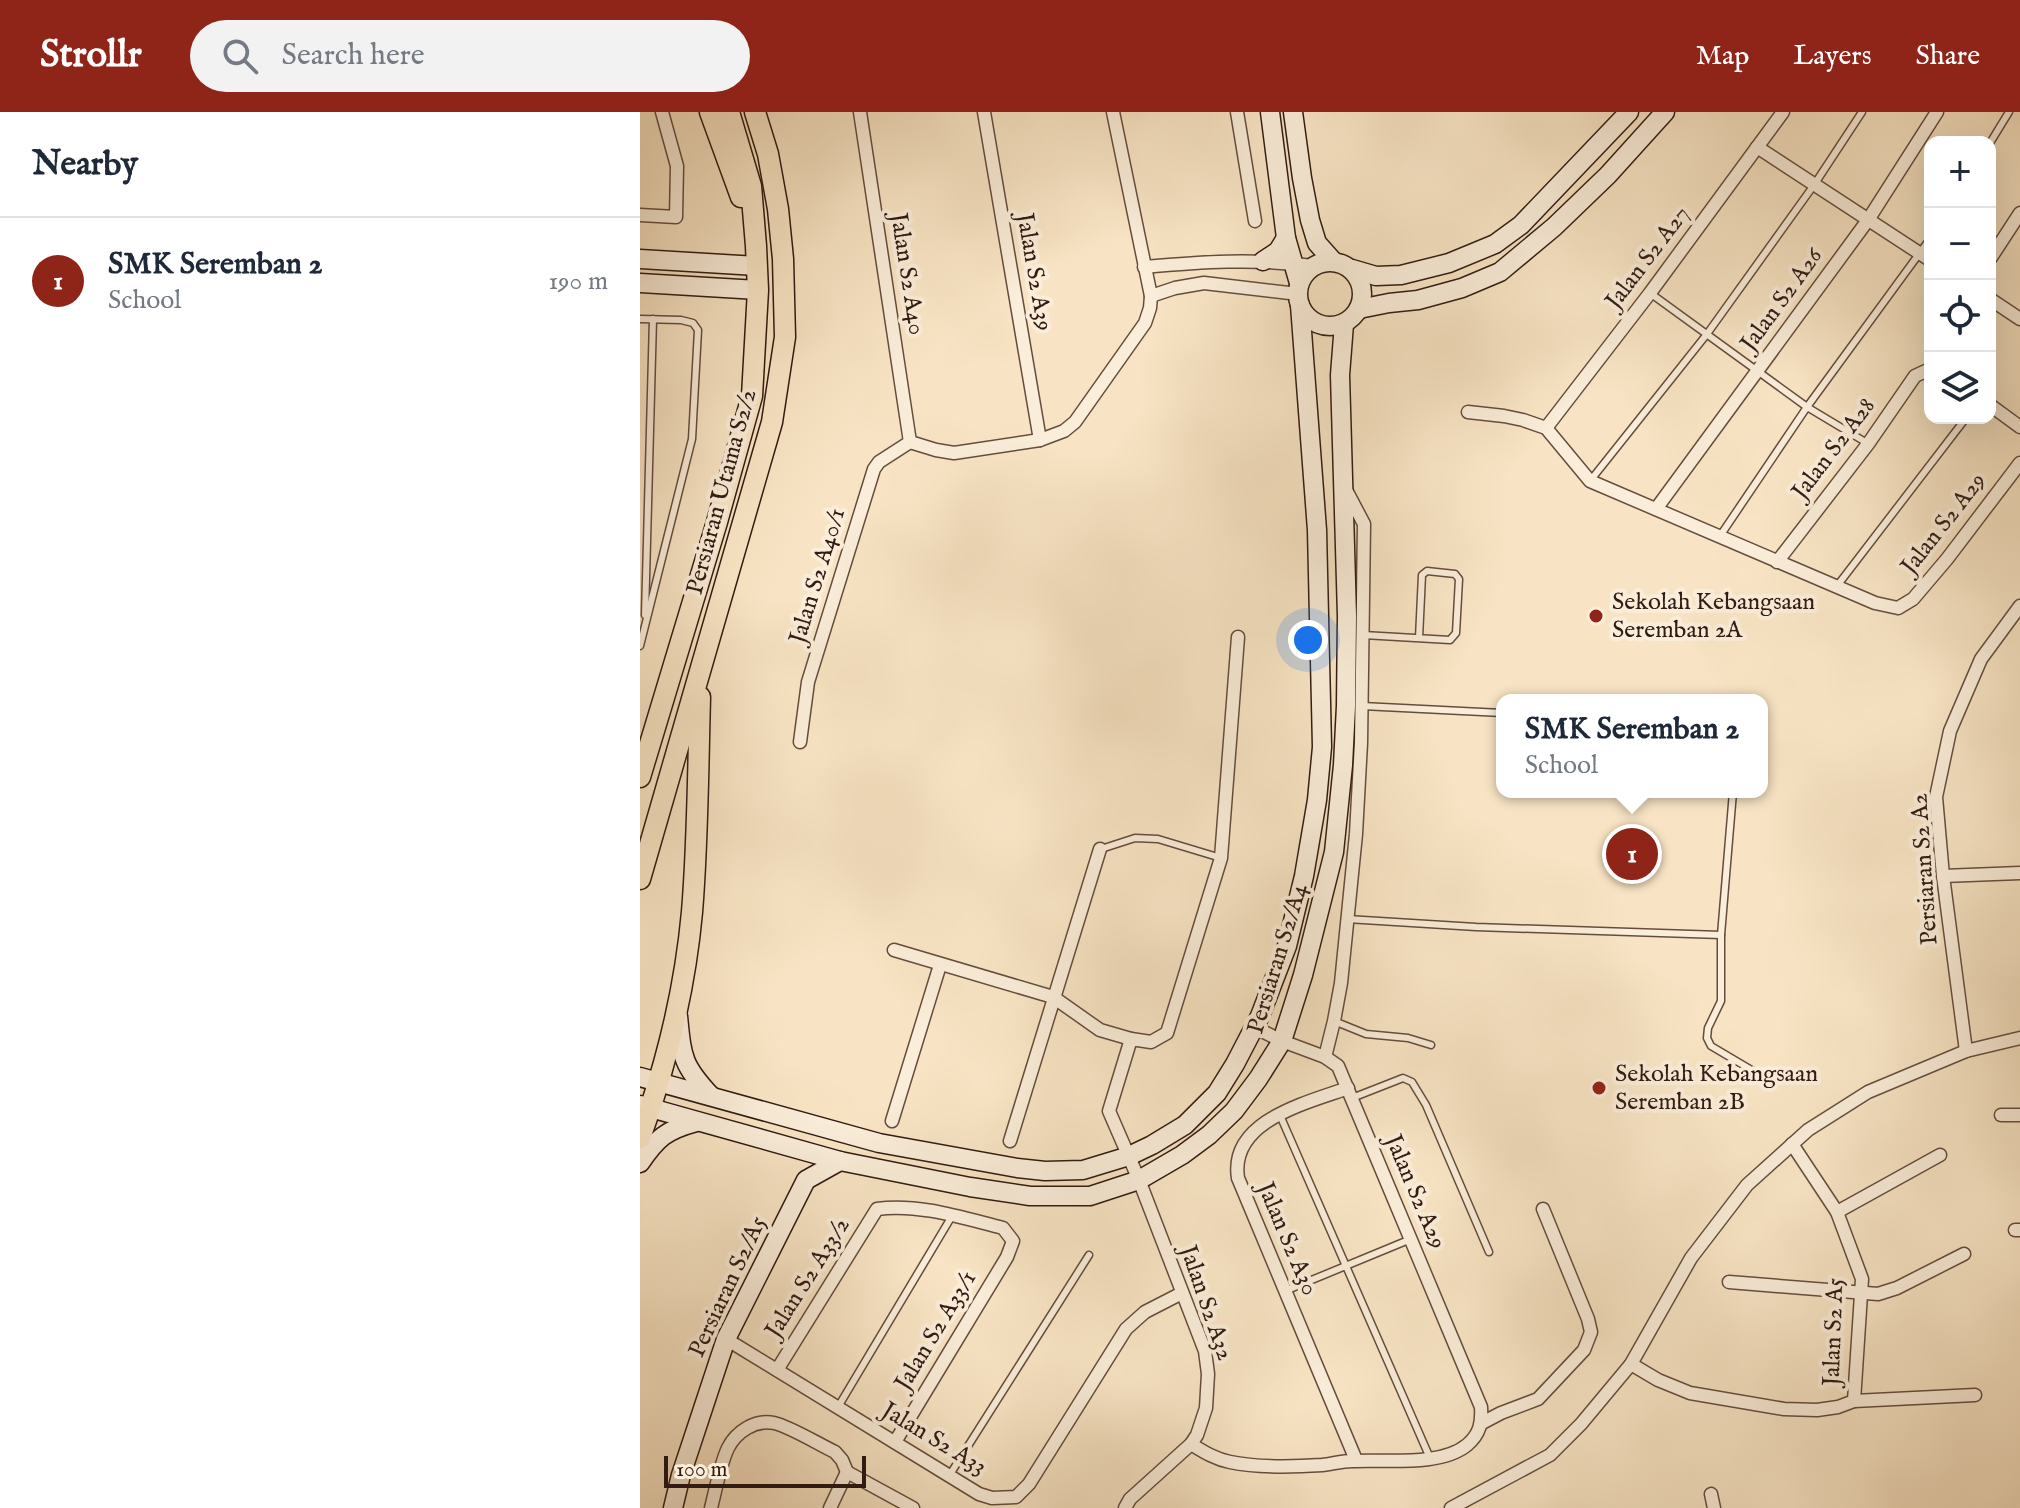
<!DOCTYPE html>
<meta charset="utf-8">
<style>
body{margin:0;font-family:"IM FELL English",serif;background:#f2f2f3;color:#1f2937}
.controls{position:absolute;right:24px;top:24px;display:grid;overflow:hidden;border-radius:16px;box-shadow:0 8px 32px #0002}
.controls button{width:72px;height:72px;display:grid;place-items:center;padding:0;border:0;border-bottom:2px solid #e0e1e3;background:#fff;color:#1f2937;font:40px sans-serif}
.scale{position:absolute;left:24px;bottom:20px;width:202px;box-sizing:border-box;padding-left:8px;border:4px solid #321b13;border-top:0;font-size:22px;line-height:28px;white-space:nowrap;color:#321b13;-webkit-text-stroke:6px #faedd9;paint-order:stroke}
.you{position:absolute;left:668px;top:528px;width:28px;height:28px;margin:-20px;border:6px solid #fff;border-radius:50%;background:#1a73e8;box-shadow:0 0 0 12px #1a73e833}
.badge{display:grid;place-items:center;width:52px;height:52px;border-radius:50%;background:#8f2418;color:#fff;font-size:26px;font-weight:700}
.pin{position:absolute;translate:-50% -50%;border:4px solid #fff;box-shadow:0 2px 8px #0006}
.popup{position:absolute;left:856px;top:582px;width:272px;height:104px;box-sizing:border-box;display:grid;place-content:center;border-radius:16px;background:#fff;filter:drop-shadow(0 2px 6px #0005);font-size:26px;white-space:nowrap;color:#747a83}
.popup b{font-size:30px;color:#1f2937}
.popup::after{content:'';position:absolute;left:50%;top:100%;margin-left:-16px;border:16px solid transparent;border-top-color:#fff}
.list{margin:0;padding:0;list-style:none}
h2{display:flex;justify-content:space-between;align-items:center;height:104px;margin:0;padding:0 32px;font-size:34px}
h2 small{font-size:26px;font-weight:400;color:#747a83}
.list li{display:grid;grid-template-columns:52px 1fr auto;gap:24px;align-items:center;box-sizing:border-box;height:128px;padding:0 32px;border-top:2px solid #e0e1e3}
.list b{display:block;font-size:30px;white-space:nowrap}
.list p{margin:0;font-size:26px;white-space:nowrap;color:#747a83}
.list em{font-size:26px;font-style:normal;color:#747a83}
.icon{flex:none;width:44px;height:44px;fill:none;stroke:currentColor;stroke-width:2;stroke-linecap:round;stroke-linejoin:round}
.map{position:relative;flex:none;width:1380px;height:1396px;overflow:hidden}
header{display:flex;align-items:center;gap:48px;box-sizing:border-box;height:112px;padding:0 40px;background:#8f2418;color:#fff}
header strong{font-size:38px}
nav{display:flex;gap:44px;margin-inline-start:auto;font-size:28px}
.search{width:560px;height:72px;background:#f2f2f3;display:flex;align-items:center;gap:20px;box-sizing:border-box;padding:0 28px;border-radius:44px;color:#747a83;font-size:30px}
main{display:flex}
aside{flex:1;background:#fff}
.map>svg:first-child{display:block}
</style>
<header>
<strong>Strollr</strong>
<div class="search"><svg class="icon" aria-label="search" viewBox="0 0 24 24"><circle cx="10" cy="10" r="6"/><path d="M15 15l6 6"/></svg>Search here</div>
<nav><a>Map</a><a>Layers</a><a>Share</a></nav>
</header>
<main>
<aside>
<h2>Nearby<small></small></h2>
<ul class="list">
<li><span class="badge">1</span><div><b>SMK Seremban 2</b><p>School</p></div><em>190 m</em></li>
</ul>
</aside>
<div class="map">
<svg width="1380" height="1396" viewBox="0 0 1380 1396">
<rect width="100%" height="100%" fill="#f8e4c4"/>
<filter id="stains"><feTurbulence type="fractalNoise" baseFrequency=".0025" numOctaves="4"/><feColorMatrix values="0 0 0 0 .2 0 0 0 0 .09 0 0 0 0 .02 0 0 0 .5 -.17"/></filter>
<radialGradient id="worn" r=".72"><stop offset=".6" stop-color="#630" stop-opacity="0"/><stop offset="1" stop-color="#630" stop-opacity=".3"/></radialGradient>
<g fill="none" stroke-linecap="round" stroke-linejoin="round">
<defs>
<g id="lane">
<polyline points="1350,31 1369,0"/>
<polyline points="1010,181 1167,295 1227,331"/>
<polyline points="0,207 41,208 53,211 58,218 52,327 0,534"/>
<polyline points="950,369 1067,222 1174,73 1222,0"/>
<polyline points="1080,424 1167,295 1290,127"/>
<polyline points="1197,474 1326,306"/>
<polyline points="5,503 13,207"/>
<polyline points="723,523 810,528 816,521 819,467 815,462 787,459 782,463 779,526"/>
<polyline points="722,594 862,601"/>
<polyline points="1093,680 1081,823 1081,889 1068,916 1067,926 1071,934 1120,963"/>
<polyline points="461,737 495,726 518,727 581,746"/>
<polyline points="707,807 836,815 1081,823"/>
<polyline points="694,909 726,922 768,926 791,933"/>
<polyline points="712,986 763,966 772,970 786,993 849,1140"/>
<polyline points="639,1001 790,1346"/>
<polyline points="645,1179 771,1127"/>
<polyline points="198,1295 312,1104"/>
<polyline points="309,1364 449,1143"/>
</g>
<g id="street">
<polyline points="220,0 270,330"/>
<polyline points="344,0 400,328"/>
<polyline points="597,0 615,109"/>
<polyline points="1117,35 1290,148"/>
<polyline points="0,103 36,105 37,54 22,0"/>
<polyline points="1350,147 1380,101"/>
<path d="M504,155C560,150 615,146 672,154"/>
<polyline points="511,184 535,176 564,171 658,182"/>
<polyline points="1350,187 1380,207"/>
<polyline points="1350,293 1380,315"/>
<polyline points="828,300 864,304 883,308 906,316 950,369 1235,491 1258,496 1273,487 1307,447 1380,351"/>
<polyline points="906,316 1010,181 1143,0"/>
<polyline points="270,330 296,338 314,341 400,328 424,319 435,310 505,211 510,196 511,184 473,0"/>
<polyline points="1016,397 1228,108 1297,0"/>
<polyline points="1137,450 1228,332 1275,264 1290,257"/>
<polyline points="160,630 168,570 234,357 239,350 270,330"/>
<polyline points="1303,764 1380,761"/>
<polyline points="254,838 413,885 460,918 491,927"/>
<polyline points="1326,939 1303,764 1296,685 1310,619 1341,547 1380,494"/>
<polyline points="685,945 694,909 701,871 716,722 721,631 724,412 705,376"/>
<path d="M708,976C666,991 589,1009 598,1066L716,1348"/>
<polyline points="1361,1003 1380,1003"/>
<polyline points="252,1009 300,853"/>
<polyline points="370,1029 460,737"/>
<polyline points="1152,1032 1197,1100 1222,1167 1214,1289"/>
<polyline points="1197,1100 1300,1043"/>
<polyline points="1375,1118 1380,1118"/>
<polyline points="1089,1170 1238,1182 1257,1176 1324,1142"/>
<polyline points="86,1227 339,1382 352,1386 376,1385 389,1372 486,1217 505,1200 542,1181"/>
<polyline points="991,1252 1018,1268 1050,1281 1144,1297 1177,1298 1198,1295 1214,1289 1335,1283"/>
<path d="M137,1258L237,1097C278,1091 323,1106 363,1116L373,1129L367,1145L255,1330"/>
<polyline points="842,1311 861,1301 898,1287 944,1238 951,1220 948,1207 903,1097"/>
<path d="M551,1332C564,1340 575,1347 590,1350C619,1356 652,1355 682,1353C692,1352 702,1349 712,1349C745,1347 800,1355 827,1333C840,1322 842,1311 841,1295L698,954L685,945L642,929L614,915"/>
<polyline points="1071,1382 1074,1396"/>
<path d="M71,1396C75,1380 81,1350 88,1336C96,1320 115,1307 134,1311C151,1315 178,1332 195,1340L202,1348L207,1360L273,1396"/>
<polyline points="190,1396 207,1360"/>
<polyline points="485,1396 490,1387 551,1332 557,1323 566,1296 568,1262 565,1239 499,1068 469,999 491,927 511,930 527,921 581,746 598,525"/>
<polyline points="811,1396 910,1343 941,1312 991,1252 1051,1146 1107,1073 1168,1018 1228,980 1326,939 1380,926"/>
</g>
<g id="secondary">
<polyline points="630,0 646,126 659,171"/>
<polyline points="653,0 662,66 670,108 677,131 693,149"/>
<polyline points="0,147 117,154"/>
<polyline points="623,149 638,139 646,126"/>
<circle cx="690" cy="182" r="32"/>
<polyline points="712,157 736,164 761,163 809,151 855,132 881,113 989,0"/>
<polyline points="0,171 118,178"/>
<polyline points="719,197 749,191 778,188 822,176 860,160 914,115 968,63 1025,0"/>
<path d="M38,904C42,945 42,953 71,984"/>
<polyline points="0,965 239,1031 377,1056 405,1059 443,1058 489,1044 512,1033 545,1013 577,981 595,952 620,904 647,834 664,764 677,688 682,635 677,418 660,193"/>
<polyline points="0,993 200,1049 330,1075 390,1084 450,1084 499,1068 542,1043 569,1023 594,999 618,967 642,929 663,863 694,740 703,653 706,594 707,504 700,263 704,212"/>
<path d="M0,1051C17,1026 26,1018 56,1010"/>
<polyline points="33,1396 41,1363 86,1227 166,1068 200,1049"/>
</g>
<g id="primary">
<polyline points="70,0 101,85"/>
<polyline points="0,665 77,410 112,284 118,178 116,134 111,74 89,0"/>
<polyline points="0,767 132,310 145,225 143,147 138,97 128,42 115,0"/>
<path d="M0,1026C26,954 45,877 52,800C58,728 58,656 60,585"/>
</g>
</defs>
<use href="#lane" stroke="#644d3f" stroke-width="9"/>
<use href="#street" stroke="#644d3f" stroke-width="15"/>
<use href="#secondary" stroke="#321b13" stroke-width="21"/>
<use href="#primary" stroke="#321b13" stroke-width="23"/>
<use href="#lane" stroke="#faedd9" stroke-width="6"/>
<use href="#street" stroke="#faedd9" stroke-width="12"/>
<use href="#secondary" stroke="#faedd9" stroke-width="18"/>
<use href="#primary" stroke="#f8e4c4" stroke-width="20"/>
</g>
<g fill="#8f2418" stroke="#faedd9" stroke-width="3">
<circle cx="956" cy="504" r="8"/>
<circle cx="959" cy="976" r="8"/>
</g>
<g text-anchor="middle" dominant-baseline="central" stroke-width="8" stroke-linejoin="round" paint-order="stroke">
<g font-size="24" fill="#321b13" stroke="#faedd9">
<text transform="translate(1008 146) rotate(-53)">Jalan S2 A27</text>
<text transform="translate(394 160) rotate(80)">Jalan S2 A39</text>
<text transform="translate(267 162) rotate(81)">Jalan S2 A40</text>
<text transform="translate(1142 188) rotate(-54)">Jalan S2 A26</text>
<text transform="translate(1194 337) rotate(-53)">Jalan S2 A28</text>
<text transform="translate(82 380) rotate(-75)">Persiaran Utama S2/2</text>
<text transform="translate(1304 412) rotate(-52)">Jalan S2 A29</text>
<text transform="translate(178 464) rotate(-73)">Jalan S2 A40/1</text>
<text transform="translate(1285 757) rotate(-94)">Persiaran S2 A2</text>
<text transform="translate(638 847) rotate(-73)">Persiaran S2/A4</text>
<text transform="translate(775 1080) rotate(67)">Jalan S2 A29</text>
<text transform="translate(647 1127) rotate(67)">Jalan S2 A30</text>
<text transform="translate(168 1166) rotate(-58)">Jalan S2 A33/2</text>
<text transform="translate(88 1175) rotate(-65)">Persiaran S2/A5</text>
<text transform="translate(566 1191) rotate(71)">Jalan S2 A32</text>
<text transform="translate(296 1219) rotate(-59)">Jalan S2 A33/1</text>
<text transform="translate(1194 1220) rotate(-88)">Jalan S2 A5</text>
<text transform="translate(294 1327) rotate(31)">Jalan S2 A33</text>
</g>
<g font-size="24" fill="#321b13" stroke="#faedd9" text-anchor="start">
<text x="972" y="490">Sekolah Kebangsaan<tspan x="972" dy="28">Seremban 2A</tspan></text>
<text x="975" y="962">Sekolah Kebangsaan<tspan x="975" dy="28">Seremban 2B</tspan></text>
</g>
</g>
<rect width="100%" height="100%" filter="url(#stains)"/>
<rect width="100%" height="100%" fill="url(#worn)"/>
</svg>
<div class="controls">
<button>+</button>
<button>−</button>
<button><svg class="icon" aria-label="locate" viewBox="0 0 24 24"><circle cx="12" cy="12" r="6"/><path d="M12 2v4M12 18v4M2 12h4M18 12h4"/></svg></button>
<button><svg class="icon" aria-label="layers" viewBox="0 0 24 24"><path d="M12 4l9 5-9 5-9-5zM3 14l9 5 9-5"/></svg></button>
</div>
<div class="scale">100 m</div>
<div class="you"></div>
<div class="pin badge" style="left:992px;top:742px">1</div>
<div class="popup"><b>SMK Seremban 2</b>School</div>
</div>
</main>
